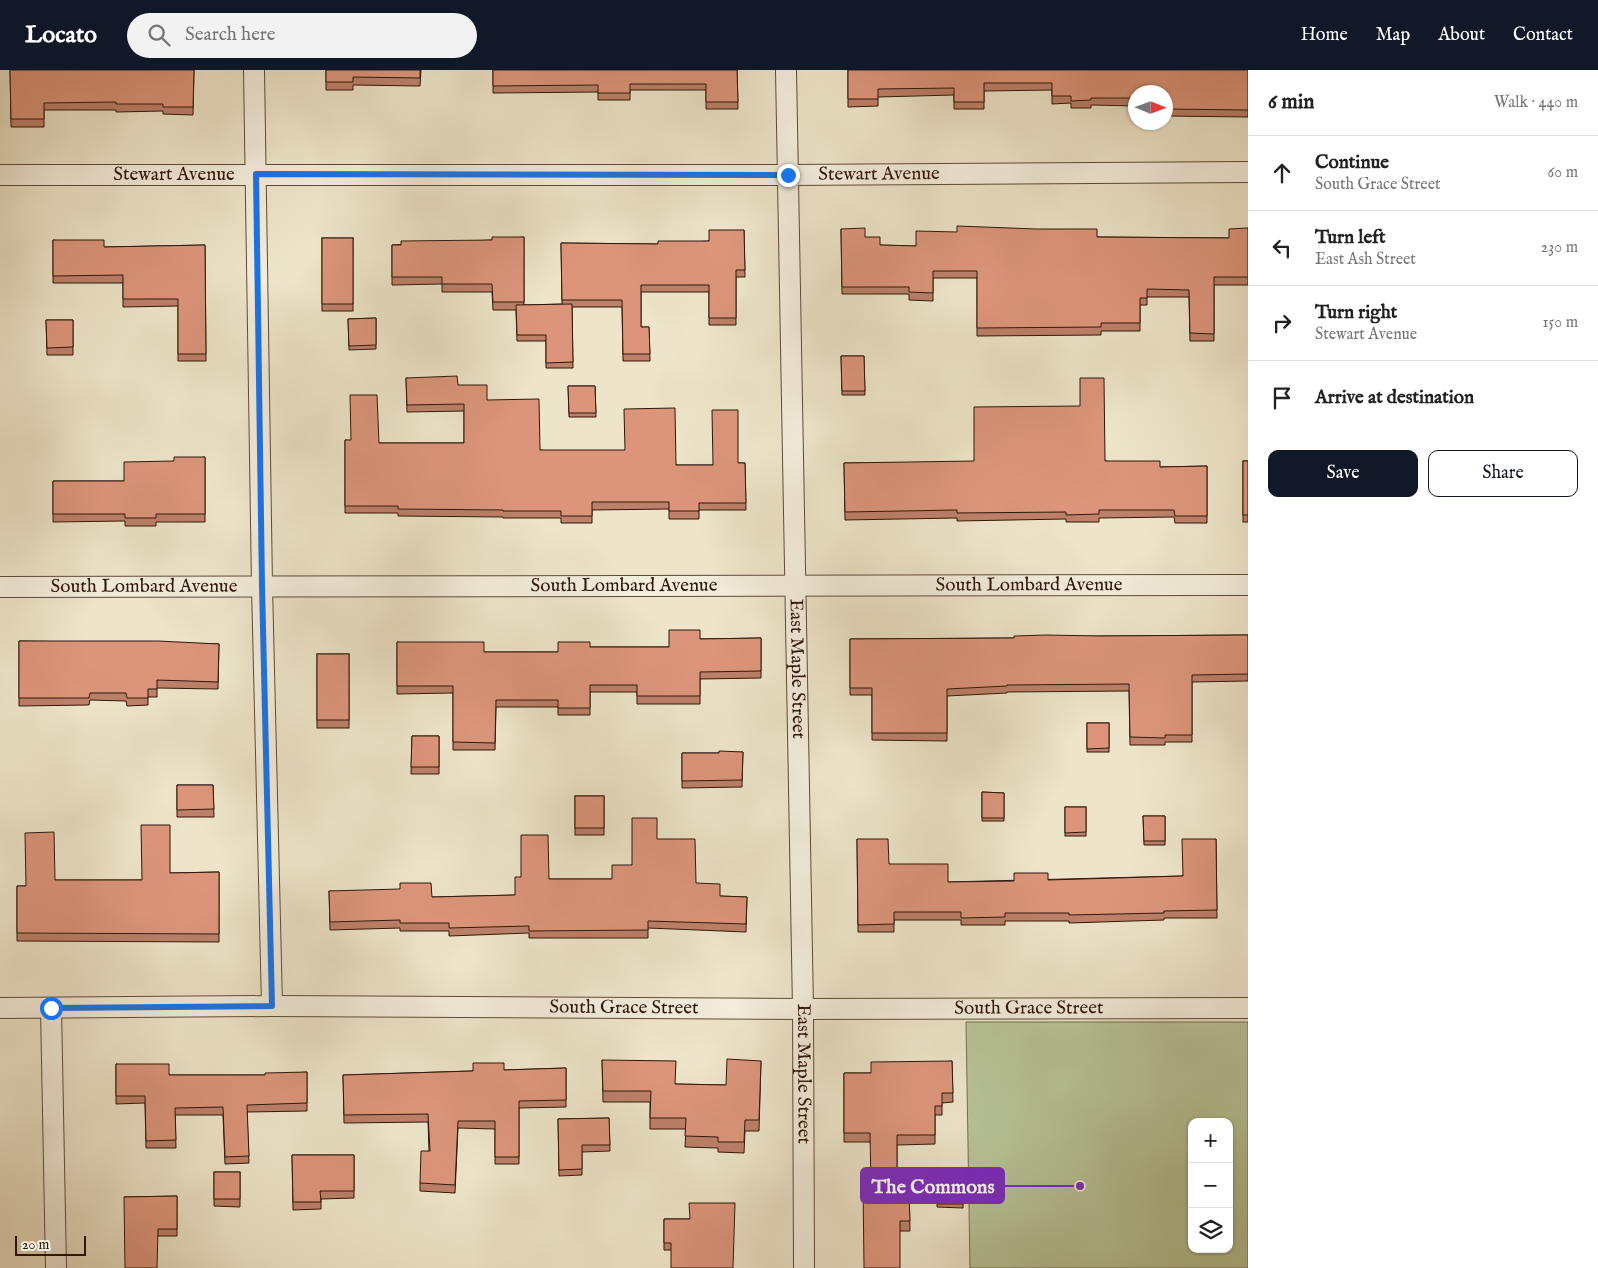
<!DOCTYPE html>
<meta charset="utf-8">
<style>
body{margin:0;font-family:"IM FELL English",serif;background:#f2f2f2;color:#222}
.controls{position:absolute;right:15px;bottom:15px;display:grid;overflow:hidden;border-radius:10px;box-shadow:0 1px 4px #0004}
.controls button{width:45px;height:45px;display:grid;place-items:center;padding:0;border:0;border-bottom:1px solid #e0e0e0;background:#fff;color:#222;font:25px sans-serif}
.compass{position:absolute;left:1128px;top:15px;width:45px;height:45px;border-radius:50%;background:#fff;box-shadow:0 1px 4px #0004;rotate:91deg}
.scale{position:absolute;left:15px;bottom:12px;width:71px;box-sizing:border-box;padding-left:5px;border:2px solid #2f1709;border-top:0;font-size:14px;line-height:18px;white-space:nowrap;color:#2f1709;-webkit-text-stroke:4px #f3eddc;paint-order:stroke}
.stop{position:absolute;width:15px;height:15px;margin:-11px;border:4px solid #1a73e8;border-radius:50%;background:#fff}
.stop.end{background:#1a73e8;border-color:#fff;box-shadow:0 1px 5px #0008}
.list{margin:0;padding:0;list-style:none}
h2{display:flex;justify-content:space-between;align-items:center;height:65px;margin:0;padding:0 20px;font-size:21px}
h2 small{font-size:16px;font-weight:400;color:#767676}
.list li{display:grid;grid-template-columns:32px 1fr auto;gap:15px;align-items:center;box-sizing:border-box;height:75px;padding:0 20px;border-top:1px solid #e0e0e0}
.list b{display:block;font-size:19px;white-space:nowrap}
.list p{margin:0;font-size:16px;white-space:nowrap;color:#767676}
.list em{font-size:16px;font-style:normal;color:#767676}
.actions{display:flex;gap:10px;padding:15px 20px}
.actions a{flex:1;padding:11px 0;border:1px solid #111827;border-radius:10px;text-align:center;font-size:18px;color:#111827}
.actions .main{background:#111827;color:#fff}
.icon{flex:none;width:28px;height:28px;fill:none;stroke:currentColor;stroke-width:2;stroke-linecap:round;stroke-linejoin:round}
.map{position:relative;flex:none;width:1248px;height:1198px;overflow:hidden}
header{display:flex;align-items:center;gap:30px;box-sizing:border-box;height:70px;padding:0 25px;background:#111827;color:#fff}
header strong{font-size:24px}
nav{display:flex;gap:28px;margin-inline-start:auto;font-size:18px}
.search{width:350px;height:45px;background:#f2f2f2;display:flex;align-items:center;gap:12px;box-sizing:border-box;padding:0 18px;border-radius:28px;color:#767676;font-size:19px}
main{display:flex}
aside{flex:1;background:#fff}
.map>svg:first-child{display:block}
</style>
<header>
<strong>Locato</strong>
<div class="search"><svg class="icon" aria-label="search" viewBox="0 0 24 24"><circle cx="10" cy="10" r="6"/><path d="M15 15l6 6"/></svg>Search here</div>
<nav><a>Home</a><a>Map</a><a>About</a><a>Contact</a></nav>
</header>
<main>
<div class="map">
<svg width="1248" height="1198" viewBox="0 0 1248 1198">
<rect width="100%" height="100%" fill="#ede4c9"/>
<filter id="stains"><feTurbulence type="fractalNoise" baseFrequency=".004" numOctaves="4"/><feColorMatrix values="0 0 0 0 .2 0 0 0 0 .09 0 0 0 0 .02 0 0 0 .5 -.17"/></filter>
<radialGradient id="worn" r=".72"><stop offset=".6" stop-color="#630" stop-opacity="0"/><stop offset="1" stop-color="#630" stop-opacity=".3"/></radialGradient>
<path fill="#b7c498" stroke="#736e50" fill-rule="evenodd" d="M966,952H1248V1198H970ZM1192,1052H1229V1179H1192Z"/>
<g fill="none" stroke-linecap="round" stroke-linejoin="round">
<defs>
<g id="minor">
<polyline points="254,0 262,516 272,936"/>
<path id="s1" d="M786,0L803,939L804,1198"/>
<path id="s2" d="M0,105H788L1248,102"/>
<path id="s3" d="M0,517L1248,515"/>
<path id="s4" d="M0,938L272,936L803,939L1248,938"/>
<polyline points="51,938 56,1198"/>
</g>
</defs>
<use href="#minor" stroke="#5e4a39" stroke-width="22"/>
<use href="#minor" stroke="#f3eddc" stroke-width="20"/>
</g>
<g fill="#bd806a" stroke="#2f1709">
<polygon points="10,0 194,0 193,45 163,44 163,41 116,42 116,40 44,40 44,57 11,57"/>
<polygon points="326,0 421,0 420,16 353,15 353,20 326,20"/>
<polygon points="493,0 737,0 738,39 706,39 706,20 630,20 630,30 598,30 598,22 493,23"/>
<polygon points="848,0 1248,0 1248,47 1166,46 1166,22 1136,22 1136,36 1091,35 1091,38 1071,38 1071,33 1052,34 1052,20 984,21 984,39 954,39 954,25 878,27 878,36 848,37"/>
<polygon points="1248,158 1248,215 1214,215 1214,271 1190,271 1189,227 1147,227 1147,235 1140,235 1140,261 1101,261 1101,265 977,266 977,208 933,208 933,231 909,230 909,224 842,224 841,159 865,167 880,175 916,176 1097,167 1229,168"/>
<polygon points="744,160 745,207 736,207 736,255 709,255 709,222 641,222 641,257 649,257 650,291 623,291 622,237 572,237 573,298 546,298 546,271 517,271 516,240 493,240 492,222 442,222 442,214 392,215 392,175 492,170 524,167 524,235 562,234 561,173 658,174 709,171"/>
<rect x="322" y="168" width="31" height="73"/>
<polygon points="53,170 104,177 205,175 206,291 178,291 178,236 123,237 123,213 53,213"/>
<polygon points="376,248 376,279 349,280 348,249"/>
<polygon points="46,250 73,250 73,285 47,285"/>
<polygon points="841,286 864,286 865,325 842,325"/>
<polygon points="406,308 458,315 487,330 540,380 676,395 713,395 738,393 745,393 746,440 699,440 699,449 669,449 669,439 592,440 592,453 561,453 561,448 503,448 503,447 398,446 398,443 345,443 345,370 379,373 464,373 464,341 407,342"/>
<polygon points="568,316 595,316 596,347 569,347"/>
<polygon points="205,387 205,452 156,452 156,456 125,456 125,451 53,452 53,411 124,411 174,391"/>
<polygon points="1105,391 1160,397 1207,396 1207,453 1175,453 1174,447 1099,448 1099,452 1066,452 1066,449 957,451 957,448 845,450 844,393"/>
<rect x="1243" y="391" width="5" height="61"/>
<polygon points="1248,565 1248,611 1192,612 1192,672 1165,672 1165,675 1130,675 1129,621 1007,622 1007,623 947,626 947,671 872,670 872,625 850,625 850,569 1014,568 1101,566"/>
<polygon points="761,568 761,608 700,609 700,634 637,634 637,622 590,622 590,645 558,645 558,637 496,637 495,680 453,680 453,623 397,624 397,572 484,582 558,582 590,577 669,577 700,569"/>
<polygon points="19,571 219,574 218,619 157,618 157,627 148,627 148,635 127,636 126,631 90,630 89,635 19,636"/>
<rect x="317" y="584" width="32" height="74"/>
<rect x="1087" y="653" width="22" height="29"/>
<polygon points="412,666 439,666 439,704 411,704"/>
<polygon points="743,682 742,717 682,718 682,683 719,683"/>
<polygon points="177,715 213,715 214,747 177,747"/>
<polygon points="982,722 1004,723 1004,751 982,751"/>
<rect x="575" y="726" width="29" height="39"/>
<rect x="1065" y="737" width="21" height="29"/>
<polygon points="1143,746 1165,746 1165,775 1144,775"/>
<polygon points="657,769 696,813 720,826 747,827 746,862 648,858 648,868 529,868 529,863 449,866 449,861 400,861 400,858 330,860 329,821 432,827 515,825 549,809 612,809 632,795"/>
<polygon points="857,769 889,794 948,812 1182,806 1216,769 1217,848 1164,848 1164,850 1069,853 1069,851 1005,851 1005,855 961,855 961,850 894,850 894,862 858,862"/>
<polygon points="219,802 219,872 17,871 17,816 26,816 55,810 142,810 170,803"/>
<polygon points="602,990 676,1014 726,1015 761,991 759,1061 745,1061 744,1083 718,1082 718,1078 685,1077 686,1059 650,1059 650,1032 603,1032"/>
<polygon points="952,991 953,1032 942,1033 942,1045 935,1045 935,1074 897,1075 897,1124 909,1124 910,1161 900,1161 870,1072 844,1072 844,1003 871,1003"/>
<polygon points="116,994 169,1005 265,1005 307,1002 307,1041 247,1042 249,1093 225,1094 223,1045 175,1045 176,1078 146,1078 145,1033 116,1034"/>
<polygon points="566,998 566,1037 519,1038 519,1094 495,1094 495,1059 458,1058 455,1123 420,1121 420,1113 429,1081 428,1052 344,1053 343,1005"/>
<polygon points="609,1048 610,1081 582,1082 582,1105 559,1106 558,1049"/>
<polygon points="292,1085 354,1085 354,1128 321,1129 321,1139 293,1140"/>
<polygon points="214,1102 240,1102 240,1137 214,1136"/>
<polygon points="937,1111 964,1111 963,1138 937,1137"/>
<polygon points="177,1126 177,1166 158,1166 124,1127"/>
<polygon points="735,1133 671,1180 664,1180 664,1149 690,1149"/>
</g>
<g fill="#dc957b" stroke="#2f1709">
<polygon points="10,0 194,0 193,37 163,37 163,34 116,34 116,32 44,33 44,49 11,49"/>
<polygon points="326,0 420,0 420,8 353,7 353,12 326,12"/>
<polygon points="493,0 737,0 738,32 706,32 706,14 630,14 630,23 598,23 598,15 493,16"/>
<polygon points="848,0 1248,0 1248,40 1166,39 1166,22 1136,22 1136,28 1091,28 1091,30 1071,31 1071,26 1052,26 1052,13 984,13 984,32 954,32 954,18 878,19 878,29 848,29"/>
<polygon points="957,156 1036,159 1097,159 1097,167 1229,168 1229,159 1248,158 1248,207 1214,207 1214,264 1190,263 1189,220 1147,219 1147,228 1140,228 1140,253 1101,253 1101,257 977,258 977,201 933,201 933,223 909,222 909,217 842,217 841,159 865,158 865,167 880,167 880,175 916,176 916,161 957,162"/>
<polygon points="709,160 744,160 745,200 736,200 736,248 709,248 709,215 641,215 641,257 649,257 650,284 623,284 622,230 562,230 561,173 658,174 658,171 709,171"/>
<polygon points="492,167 524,167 524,232 493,232 492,214 442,214 442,207 392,207 392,175 401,175 401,171 492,170"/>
<rect x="322" y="168" width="31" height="66"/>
<polygon points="53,170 104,170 104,177 205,175 206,284 178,284 178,229 123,229 123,205 53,206"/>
<polygon points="572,234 573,292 546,293 546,265 517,265 516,235"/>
<polygon points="376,248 376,275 349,276 348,249"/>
<polygon points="46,250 73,250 73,277 47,278"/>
<polygon points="841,286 864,286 865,321 842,321"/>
<polygon points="457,306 458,315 487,315 487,330 539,329 540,380 625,380 624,339 675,338 676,395 713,395 712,340 738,340 738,393 745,393 746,433 699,433 699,441 669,441 669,432 592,432 592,446 561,446 561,441 503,441 503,440 398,439 398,436 345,436 345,370 351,370 350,325 377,325 379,373 464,373 464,334 407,335 406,308"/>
<polygon points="1080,308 1104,308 1105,391 1160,391 1160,397 1207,396 1207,446 1175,446 1174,440 1099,440 1099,444 1066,445 1066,442 957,443 957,440 845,442 844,393 974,391 974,337 1080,336"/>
<polygon points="568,316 595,316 596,343 569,343"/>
<polygon points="174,387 205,387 205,444 156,444 156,448 125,448 125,444 53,444 53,411 124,411 124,392 174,391"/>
<rect x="1243" y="391" width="5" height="54"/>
<polygon points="669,560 700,560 700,569 761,568 761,601 700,602 700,626 637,626 637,615 590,615 590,638 558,638 558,630 496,630 495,673 453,672 453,616 397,616 397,572 484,572 484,582 558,582 558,572 590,572 590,577 669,577"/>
<polygon points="1046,565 1101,566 1248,565 1248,604 1192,605 1192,665 1165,665 1165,668 1130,667 1129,614 1007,615 1007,616 947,619 947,663 872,663 872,618 850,618 850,569 1014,568 1014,566"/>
<polygon points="19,571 158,571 219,574 218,612 157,610 157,619 148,619 148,628 127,628 126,623 90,623 89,628 19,628"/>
<rect x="317" y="584" width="32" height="66"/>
<polygon points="1087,653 1109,653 1109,678 1087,679"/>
<polygon points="412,666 439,666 439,697 411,697"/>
<polygon points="719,681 743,682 742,710 682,711 682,683 719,683"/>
<polygon points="177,715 213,715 214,739 177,740"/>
<polygon points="982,722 1004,723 1004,748 982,748"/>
<rect x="575" y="726" width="29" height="32"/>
<polygon points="1065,737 1086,737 1086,762 1065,763"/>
<polygon points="1143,746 1165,746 1165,771 1144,771"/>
<polygon points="632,748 657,748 657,769 695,769 696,813 720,814 720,826 747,827 746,854 648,851 648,860 529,861 529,856 449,858 449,853 400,853 400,850 330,852 329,821 400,819 400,813 431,813 432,827 515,825 515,807 521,807 521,765 548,765 549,809 612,809 612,795 632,795"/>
<polygon points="141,755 170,755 170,803 219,802 219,864 17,863 17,816 26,816 25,763 54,762 55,810 142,810"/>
<polygon points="857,769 888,769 889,794 948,794 948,812 1014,811 1014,803 1048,803 1048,810 1183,806 1182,769 1216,769 1217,840 1164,841 1164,843 1069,845 1069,843 1005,843 1005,847 961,848 961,842 894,842 894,854 858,855"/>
<polygon points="727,989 761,991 759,1050 745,1050 744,1072 718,1072 718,1067 685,1066 686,1048 650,1048 651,1021 603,1021 602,990 676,991 675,1014 726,1015"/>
<polygon points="952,991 953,1023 942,1023 942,1036 935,1036 935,1065 897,1065 897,1124 909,1124 910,1151 900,1151 900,1198 864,1198 863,1114 871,1114 870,1063 844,1063 844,1003 871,1003 871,992"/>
<polygon points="473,993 504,993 504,1000 566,998 566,1030 519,1031 519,1087 495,1087 495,1051 458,1051 455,1115 420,1113 421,1081 430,1081 428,1044 344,1045 343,1005 473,1001"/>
<polygon points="116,994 169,994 169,1005 265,1005 265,1003 307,1002 307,1033 247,1035 249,1086 225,1087 223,1037 175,1038 176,1070 146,1071 145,1026 116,1026"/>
<polygon points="609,1048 610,1075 582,1075 582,1099 559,1100 558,1049"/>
<polygon points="292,1085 354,1085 354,1121 320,1121 321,1132 293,1132"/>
<rect x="214" y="1102" width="26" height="27"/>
<polygon points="937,1111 964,1111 963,1134 937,1134"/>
<polygon points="177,1126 177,1159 158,1159 157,1198 125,1198 124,1127"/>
<polygon points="689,1133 735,1133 733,1198 671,1198 671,1173 664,1173 664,1149 690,1149"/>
</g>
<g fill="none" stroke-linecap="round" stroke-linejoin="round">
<polyline stroke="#1a73e8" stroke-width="6" points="51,938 272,936 262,516 256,104 788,105"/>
</g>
<g text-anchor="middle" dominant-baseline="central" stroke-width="4" stroke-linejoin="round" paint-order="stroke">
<g font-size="19" fill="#2f1709" stroke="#f3eddc">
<text stroke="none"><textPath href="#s2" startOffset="174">Stewart Avenue</textPath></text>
<text stroke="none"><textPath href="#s2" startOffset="879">Stewart Avenue</textPath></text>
<text stroke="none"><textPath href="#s3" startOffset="1029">South Lombard Avenue</textPath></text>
<text stroke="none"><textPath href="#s3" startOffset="144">South Lombard Avenue</textPath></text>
<text stroke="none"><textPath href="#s3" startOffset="624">South Lombard Avenue</textPath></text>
<text stroke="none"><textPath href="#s1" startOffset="599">East Maple Street</textPath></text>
<text stroke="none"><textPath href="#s4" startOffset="624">South Grace Street</textPath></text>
<text stroke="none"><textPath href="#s4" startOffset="1029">South Grace Street</textPath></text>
<text stroke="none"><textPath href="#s1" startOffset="1004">East Maple Street</textPath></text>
</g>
</g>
<path fill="none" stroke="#7b2cbf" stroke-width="2" d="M1080 1116L1004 1116"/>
<circle fill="#7b2cbf" stroke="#f3eddc" stroke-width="2" cx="1080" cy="1116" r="5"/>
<rect fill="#7b2cbf" stroke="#7b2cbf" stroke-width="2" x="861" y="1098" width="143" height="35" rx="5"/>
<g font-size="20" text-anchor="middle" font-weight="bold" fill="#fff">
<text x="933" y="1123">The Commons</text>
</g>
<rect width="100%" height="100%" filter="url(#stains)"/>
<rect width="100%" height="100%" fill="url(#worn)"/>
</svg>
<div class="controls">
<button>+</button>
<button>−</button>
<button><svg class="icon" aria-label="layers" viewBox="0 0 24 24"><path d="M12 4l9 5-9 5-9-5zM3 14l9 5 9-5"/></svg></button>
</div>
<svg class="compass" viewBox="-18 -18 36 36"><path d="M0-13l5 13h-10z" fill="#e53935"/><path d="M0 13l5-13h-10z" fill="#767676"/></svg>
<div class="scale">20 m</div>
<div class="stop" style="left:51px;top:938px"></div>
<div class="stop end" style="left:788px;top:105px"></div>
</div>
<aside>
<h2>6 min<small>Walk · 440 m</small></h2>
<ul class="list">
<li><svg class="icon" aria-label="ahead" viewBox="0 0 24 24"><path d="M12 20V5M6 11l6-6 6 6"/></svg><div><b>Continue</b><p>South Grace Street</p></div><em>60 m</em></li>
<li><svg class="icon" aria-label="left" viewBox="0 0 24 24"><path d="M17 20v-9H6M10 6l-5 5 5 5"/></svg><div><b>Turn left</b><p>East Ash Street</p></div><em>230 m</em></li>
<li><svg class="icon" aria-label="right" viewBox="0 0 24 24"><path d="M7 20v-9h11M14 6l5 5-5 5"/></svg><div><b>Turn right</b><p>Stewart Avenue</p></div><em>150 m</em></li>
<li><svg class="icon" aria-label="arrive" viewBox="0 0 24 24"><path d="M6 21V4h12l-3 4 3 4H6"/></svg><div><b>Arrive at destination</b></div></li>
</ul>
<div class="actions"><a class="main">Save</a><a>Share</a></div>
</aside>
</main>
